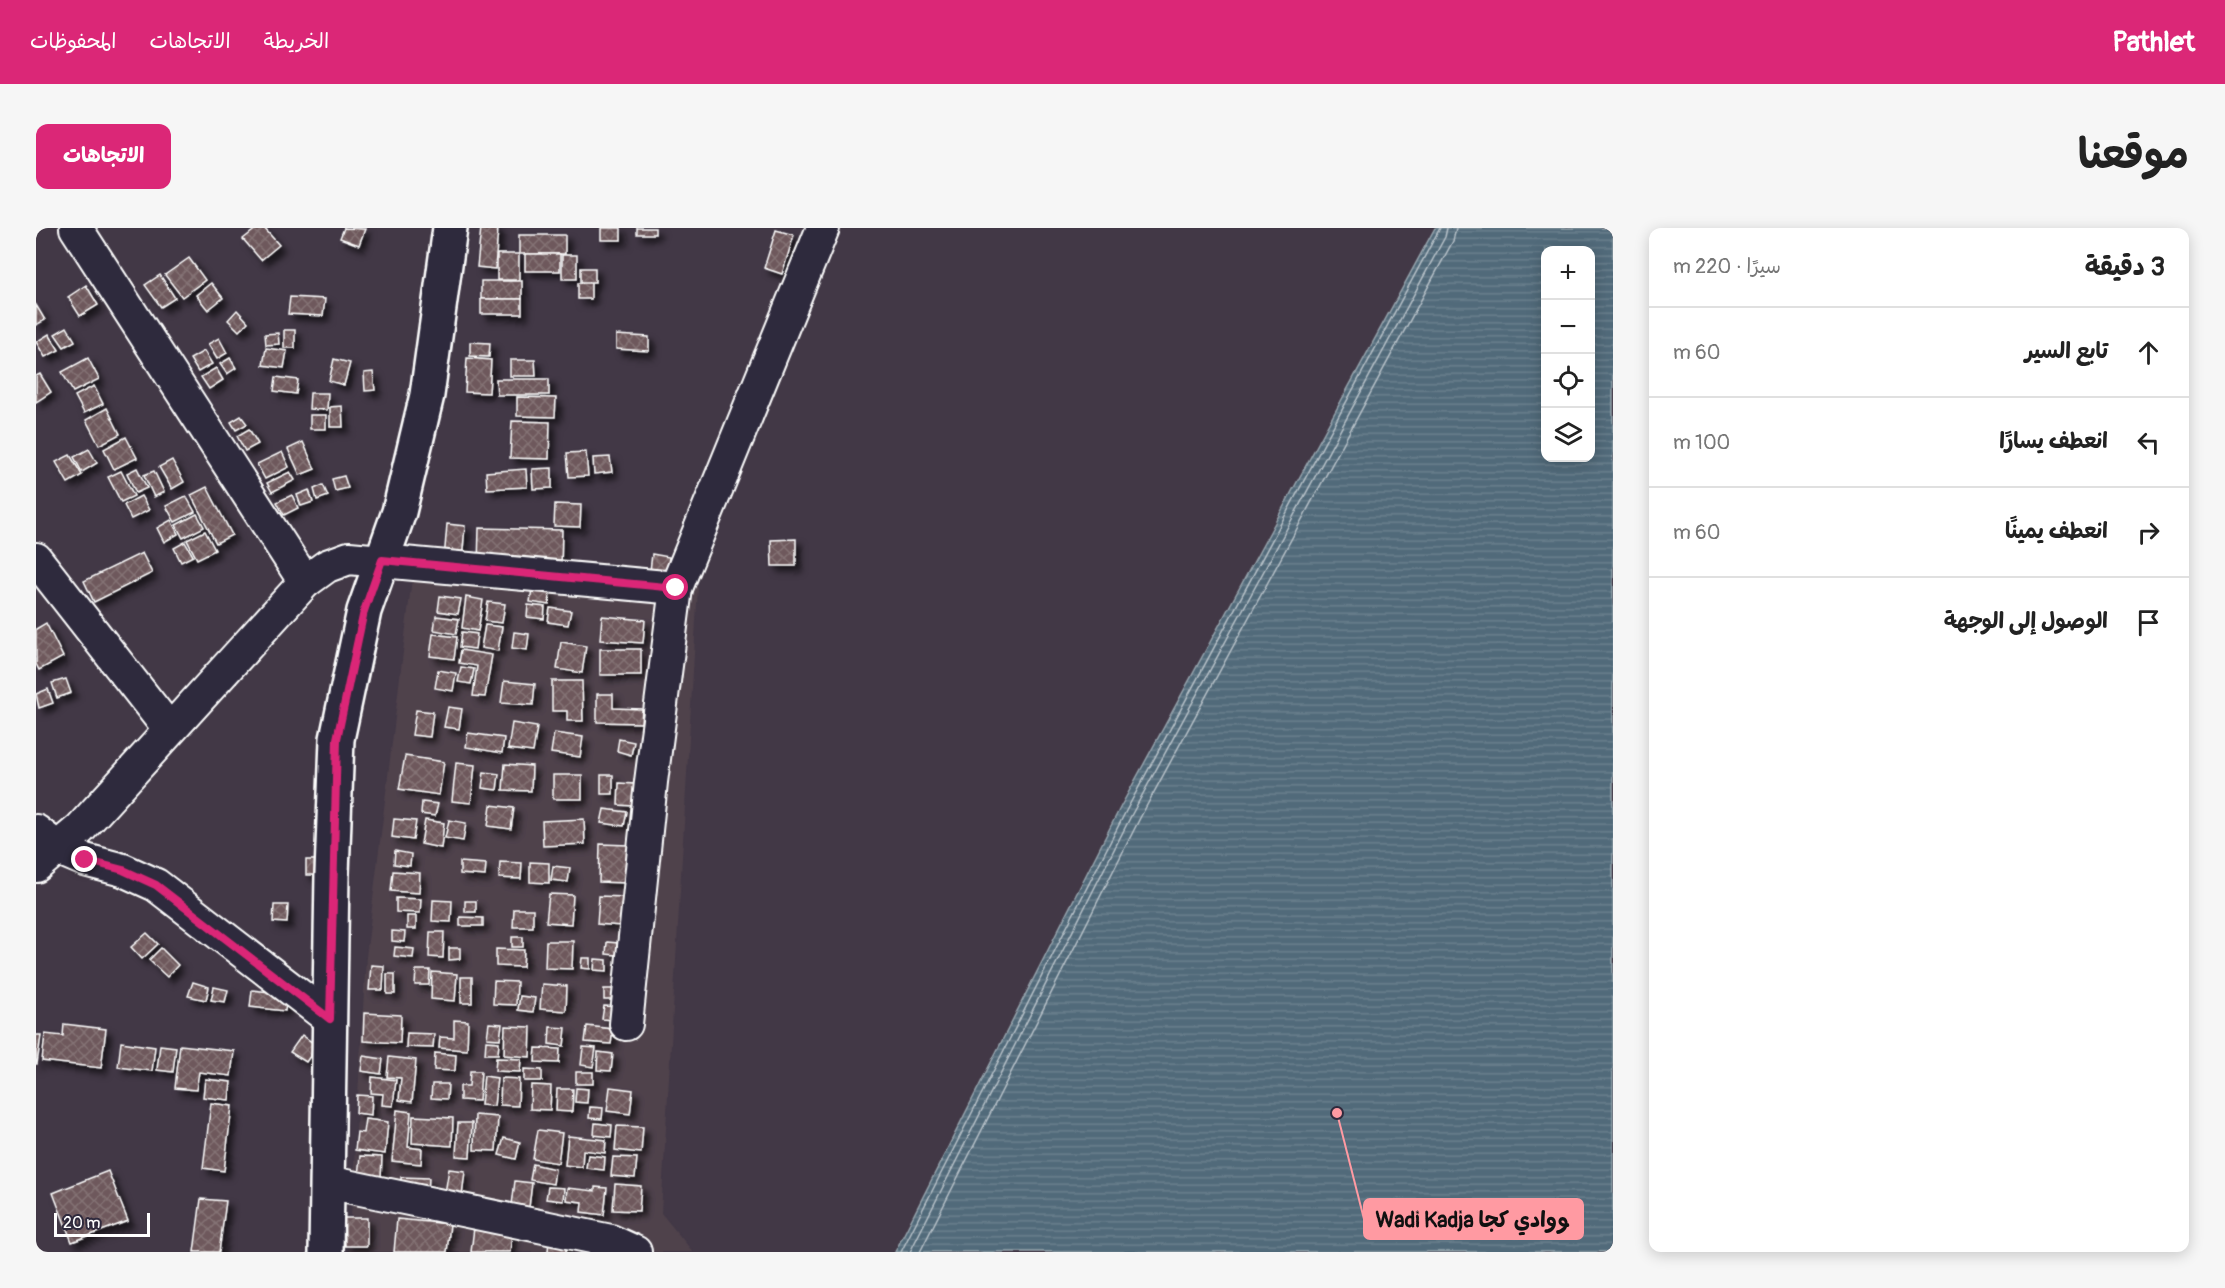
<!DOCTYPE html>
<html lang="ar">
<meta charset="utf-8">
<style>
body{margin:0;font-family:Pangolin,"Playpen Sans Arabic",sans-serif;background:#f6f6f6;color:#222;direction:rtl}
.controls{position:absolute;right:18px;top:18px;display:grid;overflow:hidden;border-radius:12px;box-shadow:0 3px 15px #0003}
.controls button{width:54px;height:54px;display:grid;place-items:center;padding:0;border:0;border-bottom:2px solid #e0e0e0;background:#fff;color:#222;font:30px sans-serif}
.scale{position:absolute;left:18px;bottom:15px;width:96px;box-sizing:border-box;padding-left:6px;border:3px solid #fff;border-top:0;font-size:16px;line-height:21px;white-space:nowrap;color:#fff;-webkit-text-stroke:4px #2f2a3d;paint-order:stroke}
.stop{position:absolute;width:18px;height:18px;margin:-14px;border:4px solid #db2777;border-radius:50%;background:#fff}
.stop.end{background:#db2777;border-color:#fff;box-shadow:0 2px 6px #0008}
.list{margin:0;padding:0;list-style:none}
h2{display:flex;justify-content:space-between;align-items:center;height:78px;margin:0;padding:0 24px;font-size:26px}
h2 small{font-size:20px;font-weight:400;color:#767676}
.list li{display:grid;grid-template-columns:39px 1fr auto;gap:18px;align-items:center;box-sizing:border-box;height:90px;padding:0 24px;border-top:2px solid #e0e0e0}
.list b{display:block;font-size:22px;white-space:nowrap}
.list em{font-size:20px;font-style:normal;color:#767676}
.icon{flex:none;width:33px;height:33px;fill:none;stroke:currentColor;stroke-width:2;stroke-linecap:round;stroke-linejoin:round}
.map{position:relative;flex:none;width:1577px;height:1024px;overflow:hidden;direction:ltr;border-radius:12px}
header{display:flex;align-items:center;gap:36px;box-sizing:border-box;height:84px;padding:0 30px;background:#db2777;color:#fff}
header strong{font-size:28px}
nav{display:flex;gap:33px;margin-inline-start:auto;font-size:21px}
.intro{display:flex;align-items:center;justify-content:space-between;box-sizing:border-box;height:144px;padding:0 36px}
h1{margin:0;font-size:42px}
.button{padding:15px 27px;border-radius:12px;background:#db2777;color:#fff;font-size:21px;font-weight:700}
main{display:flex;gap:36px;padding:0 36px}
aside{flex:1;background:#fff;border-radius:12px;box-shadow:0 3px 15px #0003}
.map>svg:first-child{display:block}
</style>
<header>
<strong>Pathlet</strong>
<nav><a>الخريطة</a><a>الاتجاهات</a><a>المحفوظات</a></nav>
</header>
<div class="intro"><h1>موقعنا</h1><a class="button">الاتجاهات</a></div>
<main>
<aside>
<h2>3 دقيقة<small>سيرًا · 220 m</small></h2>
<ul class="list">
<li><svg class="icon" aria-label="ahead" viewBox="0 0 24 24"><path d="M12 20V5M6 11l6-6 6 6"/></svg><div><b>تابع السير</b></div><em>60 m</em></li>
<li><svg class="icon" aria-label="left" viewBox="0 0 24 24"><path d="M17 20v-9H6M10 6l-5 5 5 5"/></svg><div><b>انعطف يسارًا</b></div><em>100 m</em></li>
<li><svg class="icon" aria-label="right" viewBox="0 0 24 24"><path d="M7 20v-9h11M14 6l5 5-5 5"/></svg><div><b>انعطف يمينًا</b></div><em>60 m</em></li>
<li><svg class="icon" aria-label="arrive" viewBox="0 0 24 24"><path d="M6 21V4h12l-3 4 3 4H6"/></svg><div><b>الوصول إلى الوجهة</b></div></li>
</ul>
</aside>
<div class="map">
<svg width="1577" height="1024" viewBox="0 0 1577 1024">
<defs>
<pattern id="water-rules" width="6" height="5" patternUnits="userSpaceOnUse" patternTransform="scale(1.5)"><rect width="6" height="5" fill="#516a7a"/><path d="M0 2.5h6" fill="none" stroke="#6b808e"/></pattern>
<pattern id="building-cross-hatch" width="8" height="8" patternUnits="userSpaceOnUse" patternTransform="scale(1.5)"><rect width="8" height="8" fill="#6e595b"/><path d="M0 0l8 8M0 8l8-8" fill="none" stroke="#847274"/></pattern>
<filter id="shadow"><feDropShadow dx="5.5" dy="5.5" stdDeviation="3" flood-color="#0009"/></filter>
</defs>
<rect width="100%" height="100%" fill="#423846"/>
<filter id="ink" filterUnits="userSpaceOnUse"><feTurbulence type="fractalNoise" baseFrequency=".0167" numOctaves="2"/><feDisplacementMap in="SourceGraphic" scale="12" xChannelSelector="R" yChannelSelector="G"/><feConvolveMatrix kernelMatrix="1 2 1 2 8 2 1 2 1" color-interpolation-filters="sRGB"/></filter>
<g filter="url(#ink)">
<polygon fill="#4f424c" points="376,350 662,359 625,985 657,1024 313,1024 330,729"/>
<path fill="url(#water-rules)" stroke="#97a6af" stroke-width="1.5" fill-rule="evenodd" d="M1399,0H1577V1024H859L1084,580ZM1510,22H1554V230H1510Z"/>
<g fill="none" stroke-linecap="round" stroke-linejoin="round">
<g stroke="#b9c3ca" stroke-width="1.5">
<polyline points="865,1024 1090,583 1404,0"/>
<polyline points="874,1024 1096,586 1409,9 1411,0"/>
<polyline points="884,1024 1104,590 1417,13 1420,0"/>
</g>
</g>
<g fill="url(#building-cross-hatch)" stroke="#fff" stroke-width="1.5" filter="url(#shadow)">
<polygon points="221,0 228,0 243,17 225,32 207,11"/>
<polygon points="308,0 329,1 323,17 304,10"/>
<polygon points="445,0 462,0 459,41 441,39"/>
<rect x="565" y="0" width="20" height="12"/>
<rect x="601" y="0" width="18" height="6"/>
<polygon points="740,2 758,7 746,46 728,40"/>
<rect x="483" y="7" width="46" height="19"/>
<rect x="461" y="26" width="22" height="26"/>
<rect x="489" y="26" width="35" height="17"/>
<rect x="526" y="27" width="15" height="24"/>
<polygon points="153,30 169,52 146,69 129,47"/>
<rect x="545" y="40" width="14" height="14"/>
<polygon points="124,47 139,70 125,79 109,57"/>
<rect x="445" y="53" width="41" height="18"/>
<polygon points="175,55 187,70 172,82 160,67"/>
<rect x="542" y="55" width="13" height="16"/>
<polygon points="50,57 62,77 44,88 32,69"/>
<polygon points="254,69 289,71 287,88 252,86"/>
<rect x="445" y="71" width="41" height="15"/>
<polygon points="0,77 9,92 0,97"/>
<polygon points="201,82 212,94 203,103 192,92"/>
<polygon points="31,99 39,113 28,119 19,106"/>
<rect x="248" y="102" width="11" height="18"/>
<polygon points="242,105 243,116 230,117 229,106"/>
<polygon points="13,106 23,122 9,129 0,114"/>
<polygon points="580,107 613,109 613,123 580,121"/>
<polygon points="183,110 191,125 181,131 172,116"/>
<polygon points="434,114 454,115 453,129 434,128"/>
<polygon points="230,120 251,123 248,140 227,137"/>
<polygon points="168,123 176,136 162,144 154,131"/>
<polygon points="52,130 63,151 37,164 26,144"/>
<polygon points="194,130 200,140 191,146 184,136"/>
<polygon points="431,130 455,132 453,165 429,164"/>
<polygon points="298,131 314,135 308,157 293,153"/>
<polygon points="474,132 499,132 500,148 474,148"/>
<polygon points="180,140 187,152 173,161 165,149"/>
<polygon points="337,144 339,162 329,163 328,145"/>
<polygon points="4,146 15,164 0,174 0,148"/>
<polygon points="240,149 262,152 260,166 238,163"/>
<polygon points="460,151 513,151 513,167 461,167"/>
<polygon points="58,158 67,176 48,185 39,168"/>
<polygon points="274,165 292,165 291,182 273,181"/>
<polygon points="481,169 520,170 519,189 481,188"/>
<polygon points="306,178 307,199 294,199 294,179"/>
<polygon points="71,180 84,206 63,217 50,192"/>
<rect x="274" y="187" width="16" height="14"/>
<polygon points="205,188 211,196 200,202 195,194"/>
<polygon points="476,193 514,194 513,231 474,230"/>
<polygon points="213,201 222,216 209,223 201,208"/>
<polygon points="90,209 101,230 78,241 68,221"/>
<polygon points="267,214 279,241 264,247 252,221"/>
<polygon points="53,221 61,235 46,244 38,229"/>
<polygon points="246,224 253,239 229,251 221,236"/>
<polygon points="550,224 552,248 533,249 531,225"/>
<polygon points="34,227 46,247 32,255 20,234"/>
<polygon points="574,229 576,244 558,246 557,230"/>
<polygon points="136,232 148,254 136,261 123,239"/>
<polygon points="101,240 111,260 100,265 91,245"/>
<polygon points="516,240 516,260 497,261 496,241"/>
<polygon points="490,241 491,259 451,261 450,244"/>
<polygon points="85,243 98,268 85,274 72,249"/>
<polygon points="118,243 128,264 118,269 108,247"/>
<polygon points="254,244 259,252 236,264 231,255"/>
<polygon points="308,248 312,260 299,263 296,251"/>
<polygon points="287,257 292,268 281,272 278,261"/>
<polygon points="171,259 196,307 180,315 155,267"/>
<polygon points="273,262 277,274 265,278 261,267"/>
<polygon points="256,267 262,280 248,287 241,274"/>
<polygon points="105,268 113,282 95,291 88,277"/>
<polygon points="150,268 159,284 139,294 130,278"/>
<polygon points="519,276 545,277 544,299 518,298"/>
<polygon points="161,286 168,299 147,310 140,297"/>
<polygon points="135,292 142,306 128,314 121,300"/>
<polygon points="411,296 429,298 426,333 408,332"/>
<polygon points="443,300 526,302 525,340 442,337"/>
<polygon points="169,303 179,322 161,331 151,312"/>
<polygon points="760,311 760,338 736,338 735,312"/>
<polygon points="149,314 157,328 145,334 138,320"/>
<polygon points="106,325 116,345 58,374 48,353"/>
<polygon points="616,326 633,329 631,345 614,343"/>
<polygon points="496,361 514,364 513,377 494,374"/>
<polygon points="404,368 425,371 422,386 402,383"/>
<polygon points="430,369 447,372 442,403 426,400"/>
<polygon points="452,374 469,376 466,395 449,393"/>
<polygon points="492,377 509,379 508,391 491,389"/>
<polygon points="514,380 535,383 532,397 512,394"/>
<polygon points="400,388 423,391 420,406 398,402"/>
<polygon points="566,388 609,392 607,415 564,412"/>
<polygon points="10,395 27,429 3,442 0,436 0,401"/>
<polygon points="449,397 466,399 462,423 445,420"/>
<polygon points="426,404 441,406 439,421 424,419"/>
<polygon points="478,404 493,406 491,422 476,420"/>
<polygon points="397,406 421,409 418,431 394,428"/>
<polygon points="525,414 550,418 546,445 521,441"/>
<rect x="564" y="421" width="41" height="26"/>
<polygon points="425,422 456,427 449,469 437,468 441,438 423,435"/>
<polygon points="425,439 438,441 435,456 422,454"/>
<polygon points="402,442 420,445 417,463 399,460"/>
<polygon points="30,451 35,465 21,470 16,455"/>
<polygon points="468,453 499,456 497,477 465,475"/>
<polygon points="516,453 546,453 547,493 531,493 531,483 516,483"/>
<polygon points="12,461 17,475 3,480 0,466"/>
<polygon points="561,466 577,466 577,480 606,481 605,495 561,494"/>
<polygon points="412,479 426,481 423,501 408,499"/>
<polygon points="380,482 397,484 394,509 376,507"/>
<polygon points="476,495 501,499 497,524 472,521"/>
<polygon points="432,505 468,510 466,525 430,519"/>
<polygon points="518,505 547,509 544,529 515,525"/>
<polygon points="583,511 598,514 595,527 581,523"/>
<polygon points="369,528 408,534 403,567 363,561"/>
<polygon points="420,535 439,537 435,575 416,573"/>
<polygon points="469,536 496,538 495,563 467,562"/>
<polygon points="448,544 463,546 461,562 446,560"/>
<rect x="517" y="547" width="29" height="24"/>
<rect x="565" y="547" width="12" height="19"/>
<polygon points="583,555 598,556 597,578 582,577"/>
<polygon points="386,574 402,576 399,588 385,586"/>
<polygon points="455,577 478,580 475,601 452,598"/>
<polygon points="568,581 591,584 588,598 565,595"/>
<polygon points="358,591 380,593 377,612 356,609"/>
<polygon points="548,591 549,616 507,618 506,593"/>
<polygon points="389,592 408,595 405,620 385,616"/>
<polygon points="413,592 430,595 427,613 409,610"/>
<polygon points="564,616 592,617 591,655 563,654"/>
<polygon points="359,623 375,626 374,638 358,636"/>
<rect x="270" y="632" width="14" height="15"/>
<polygon points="424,634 450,636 449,648 424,646"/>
<polygon points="464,634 486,635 485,651 463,650"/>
<polygon points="494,634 513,635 513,655 494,654"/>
<polygon points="517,638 534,640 532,654 515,652"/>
<polygon points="357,643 384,645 383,665 355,663"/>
<polygon points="513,666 537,667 535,696 510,694"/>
<polygon points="563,668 588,669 586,698 561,696"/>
<polygon points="360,670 385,671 384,685 360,684"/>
<polygon points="397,672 416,673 415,694 396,693"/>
<rect x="429" y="673" width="11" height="11"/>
<polygon points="238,677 252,677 251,695 237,694"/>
<polygon points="478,681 497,681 497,699 477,699"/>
<rect x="371" y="688" width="9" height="13"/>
<polygon points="424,689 447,690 447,698 424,698"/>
<polygon points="356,703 369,704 368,714 356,713"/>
<polygon points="394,704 408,704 407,730 393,729"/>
<polygon points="111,705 122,716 106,731 95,719"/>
<rect x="476" y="709" width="11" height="10"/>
<polygon points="510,713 537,713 536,741 509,740"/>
<polygon points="571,714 582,715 581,727 570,726"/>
<polygon points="359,719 378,721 377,730 358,728"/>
<polygon points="125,720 142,737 131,749 113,732"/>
<polygon points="413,720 424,720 424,731 413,732"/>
<polygon points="460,721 488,722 487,739 460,738"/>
<polygon points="546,730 554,730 554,741 545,740"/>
<polygon points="559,731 571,732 571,743 558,742"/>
<polygon points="335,737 348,738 347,762 333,762"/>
<polygon points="380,742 394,742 393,757 379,757"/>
<polygon points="396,744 421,746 419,773 395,771"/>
<rect x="351" y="746" width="8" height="20"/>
<rect x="425" y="749" width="11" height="26"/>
<polygon points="458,753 481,754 480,777 457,776"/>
<polygon points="157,754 173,759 170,772 152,768"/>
<polygon points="506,756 531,758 530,783 504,781"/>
<polygon points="178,759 192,762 189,774 175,772"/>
<rect x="568" y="761" width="11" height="11"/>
<polygon points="216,762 251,766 249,783 214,779"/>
<polygon points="484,768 499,770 497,784 482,782"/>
<polygon points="568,778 582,779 581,792 566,791"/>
<polygon points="328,785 365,787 364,815 327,813"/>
<polygon points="418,792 432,793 431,822 403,820 404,809 418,810"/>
<polygon points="453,795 466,796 464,811 451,810"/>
<polygon points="28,796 70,801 65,840 6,833 9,806 27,808"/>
<polygon points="469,798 495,799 494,829 468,827"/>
<polygon points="551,798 577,801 575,816 549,814"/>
<polygon points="514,799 530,800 528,818 513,816"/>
<polygon points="371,805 398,806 397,820 370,819"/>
<polygon points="0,807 5,807 1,836 0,836"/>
<polygon points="266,807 281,818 270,834 254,824"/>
<polygon points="450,813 463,814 462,826 449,826"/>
<polygon points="85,814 119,819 116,843 82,839"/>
<polygon points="124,817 140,819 137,844 121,842"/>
<polygon points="144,817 198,823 195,848 163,844 160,862 139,860"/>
<polygon points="547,819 560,820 557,839 545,837"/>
<polygon points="500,820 524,821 523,835 499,834"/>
<polygon points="562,824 577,826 575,843 561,842"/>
<polygon points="399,825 420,827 419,843 398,842"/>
<polygon points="327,828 347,831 345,846 325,843"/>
<polygon points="353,829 380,832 376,874 363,872 365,850 351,849"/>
<polygon points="460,830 485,831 484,844 459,843"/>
<polygon points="488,841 506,842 506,853 488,853"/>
<polygon points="434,843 445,843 443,873 424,872 424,858 433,858"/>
<rect x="540" y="844" width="17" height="12"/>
<polygon points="448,848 461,850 458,878 445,877"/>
<polygon points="336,849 360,852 357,878 346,877 347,866 335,865"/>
<polygon points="465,850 483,851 482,878 464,877"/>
<polygon points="169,851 195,854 193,872 167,869"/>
<polygon points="396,856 412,856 411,871 395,870"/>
<polygon points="495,857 515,858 514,882 494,881"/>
<polygon points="574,859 597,862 594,886 571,883"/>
<polygon points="540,860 552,861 551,875 539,874"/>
<polygon points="521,861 537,861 536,884 520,883"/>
<polygon points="321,867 336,868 335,887 320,885"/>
<polygon points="175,875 196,878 188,943 167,940"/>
<polygon points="554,879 567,880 566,891 553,890"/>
<polygon points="361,882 375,884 372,919 386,921 385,936 356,933"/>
<polygon points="439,887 462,889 460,923 438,922"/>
<polygon points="377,888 417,890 416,918 376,915"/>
<polygon points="329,891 352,894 349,926 319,922 321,904 327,905"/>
<polygon points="422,895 436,895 434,929 420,928"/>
<polygon points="559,895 576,897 575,909 558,907"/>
<polygon points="581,898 607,899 605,925 579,922"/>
<polygon points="502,902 526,905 522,935 497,931"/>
<polygon points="532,908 570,912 569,925 547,922 546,939 529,937"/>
<polygon points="468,910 484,914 480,931 463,927"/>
<polygon points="552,927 569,929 568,942 550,940"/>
<polygon points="324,928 346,929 345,950 322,949"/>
<polygon points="577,929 601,930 599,950 575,948"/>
<polygon points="497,936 519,941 517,956 494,952"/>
<polygon points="413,941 429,943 426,967 409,965"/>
<polygon points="72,943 92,993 36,1014 17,965"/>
<polygon points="365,949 393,950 392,965 365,964"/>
<polygon points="479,953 496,955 493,979 476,977"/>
<polygon points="579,956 605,958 603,983 577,982"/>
<polygon points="512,959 528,960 527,973 510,971"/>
<polygon points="559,959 571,960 568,987 545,984 546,974 530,972 531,960 559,963"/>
<polygon points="165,971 190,973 183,1024 158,1024"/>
<polygon points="308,990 331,990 331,1018 309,1018"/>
<polygon points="361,991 414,996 411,1024 358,1024"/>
<polygon points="438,1000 476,1004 474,1024 435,1024"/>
<polygon points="513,1011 531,1012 530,1024 512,1024"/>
</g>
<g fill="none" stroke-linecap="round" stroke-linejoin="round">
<defs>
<g id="minor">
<polyline points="40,0 269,354"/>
<polyline points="0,331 133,501"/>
<polyline points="0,603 23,621 49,632 87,642 120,657 294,791"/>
<polyline points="0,638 44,601 269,354 291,338 313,330 640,360"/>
<polyline points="590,796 615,554 640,360 787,0"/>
<polyline points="291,954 575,1013 599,1024"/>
</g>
<polyline id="tertiary" points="290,1024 296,646 301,511 328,383 363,284 391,167 414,0"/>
</defs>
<use href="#minor" stroke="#fff" stroke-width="36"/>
<use href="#tertiary" stroke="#fff" stroke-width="38"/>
<use href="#minor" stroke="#2f2a3d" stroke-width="32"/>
<use href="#tertiary" stroke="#2f2a3d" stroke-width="33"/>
</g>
</g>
<g fill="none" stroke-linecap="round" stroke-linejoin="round" filter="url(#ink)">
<polyline stroke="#db2777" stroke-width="8" points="49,632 87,642 120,657 294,791 301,511 328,383 346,332 640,360"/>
</g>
<path fill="none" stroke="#ff9aa2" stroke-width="2" d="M1301 885L1328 991"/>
<circle fill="#ff9aa2" stroke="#2f2a3d" stroke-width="2" cx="1301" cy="885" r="6"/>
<rect fill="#ff9aa2" stroke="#ff9aa2" stroke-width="2" x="1328" y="971" width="219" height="40" rx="6"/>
<g font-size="22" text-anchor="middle" font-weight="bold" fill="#111">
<text x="1437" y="999">Wadi Kadja ووادي كجا</text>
</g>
</svg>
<div class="controls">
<button>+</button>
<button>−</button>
<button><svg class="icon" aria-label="locate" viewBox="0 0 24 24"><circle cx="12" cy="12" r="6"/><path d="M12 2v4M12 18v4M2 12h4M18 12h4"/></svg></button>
<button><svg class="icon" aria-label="layers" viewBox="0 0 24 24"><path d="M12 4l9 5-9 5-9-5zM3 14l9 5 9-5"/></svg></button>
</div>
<div class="scale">20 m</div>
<div class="stop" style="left:640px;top:360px"></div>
<div class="stop end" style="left:49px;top:632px"></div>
</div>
</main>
